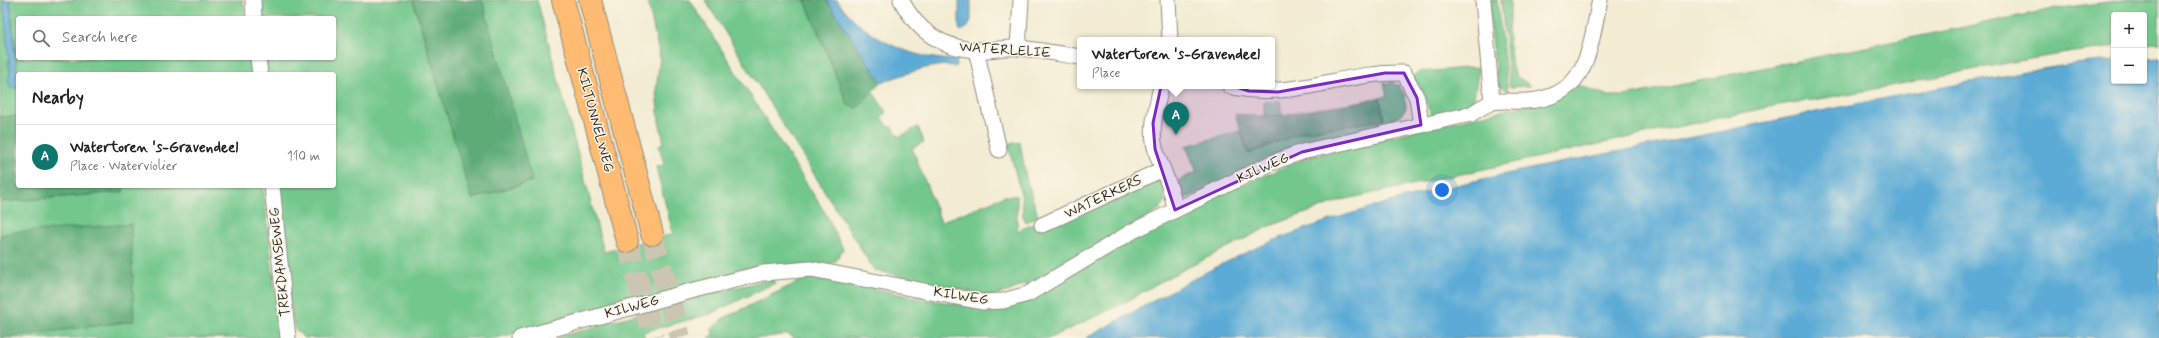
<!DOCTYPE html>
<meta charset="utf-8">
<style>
body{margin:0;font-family:Mynerve,sans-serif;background:#f6f6f6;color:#222}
.controls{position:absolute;right:12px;top:12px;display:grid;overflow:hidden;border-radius:4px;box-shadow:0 1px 3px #0004}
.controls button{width:36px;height:36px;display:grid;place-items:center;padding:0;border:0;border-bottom:1px solid #e0e0e0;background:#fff;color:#222;font:20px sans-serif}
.you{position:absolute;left:1442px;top:190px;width:14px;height:14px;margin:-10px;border:3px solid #fff;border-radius:50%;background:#1a73e8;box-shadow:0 0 0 6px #1a73e833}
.badge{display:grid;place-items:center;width:26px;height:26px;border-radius:50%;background:#0f766e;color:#fff;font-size:13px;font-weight:700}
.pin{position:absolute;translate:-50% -33px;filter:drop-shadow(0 1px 2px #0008)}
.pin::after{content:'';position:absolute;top:21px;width:14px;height:12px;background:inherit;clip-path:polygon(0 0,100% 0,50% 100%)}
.popup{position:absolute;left:1077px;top:37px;width:198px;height:52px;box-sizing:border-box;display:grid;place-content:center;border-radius:4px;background:#fff;filter:drop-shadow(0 1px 3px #0005);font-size:13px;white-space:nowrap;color:#767676}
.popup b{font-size:15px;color:#222}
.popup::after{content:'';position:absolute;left:50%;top:100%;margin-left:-8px;border:8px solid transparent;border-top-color:#fff}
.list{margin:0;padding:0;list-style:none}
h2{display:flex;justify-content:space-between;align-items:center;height:52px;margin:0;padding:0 16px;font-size:17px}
h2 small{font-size:13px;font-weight:400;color:#767676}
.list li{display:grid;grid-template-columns:26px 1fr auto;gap:12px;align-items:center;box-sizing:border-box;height:64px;padding:0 16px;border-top:1px solid #e0e0e0}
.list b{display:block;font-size:15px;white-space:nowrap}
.list p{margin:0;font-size:13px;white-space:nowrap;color:#767676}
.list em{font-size:13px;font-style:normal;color:#767676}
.icon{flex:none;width:22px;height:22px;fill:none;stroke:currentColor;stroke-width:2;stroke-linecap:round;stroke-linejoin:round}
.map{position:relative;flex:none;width:2159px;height:338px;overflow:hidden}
.search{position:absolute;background:#fff;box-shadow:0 1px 3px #0004;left:16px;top:16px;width:320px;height:44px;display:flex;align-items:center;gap:10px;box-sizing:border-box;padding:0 14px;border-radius:4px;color:#767676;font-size:15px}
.panel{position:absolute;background:#fff;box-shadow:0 1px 3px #0004;left:16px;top:72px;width:320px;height:116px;border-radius:4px}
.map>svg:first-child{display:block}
</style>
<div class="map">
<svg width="2159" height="338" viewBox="0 0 2159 338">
<rect width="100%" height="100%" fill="#fcf5e5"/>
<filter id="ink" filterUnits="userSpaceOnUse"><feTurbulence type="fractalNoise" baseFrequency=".025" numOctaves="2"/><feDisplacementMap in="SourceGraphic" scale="8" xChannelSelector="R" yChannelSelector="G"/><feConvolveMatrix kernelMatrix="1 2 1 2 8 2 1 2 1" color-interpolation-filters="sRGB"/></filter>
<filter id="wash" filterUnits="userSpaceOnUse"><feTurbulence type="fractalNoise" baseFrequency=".012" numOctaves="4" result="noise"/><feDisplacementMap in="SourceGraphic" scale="16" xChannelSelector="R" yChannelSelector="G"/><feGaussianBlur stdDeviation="0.9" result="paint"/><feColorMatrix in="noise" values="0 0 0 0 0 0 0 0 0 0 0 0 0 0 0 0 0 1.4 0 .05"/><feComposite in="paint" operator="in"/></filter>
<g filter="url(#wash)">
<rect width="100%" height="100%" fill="#f3ecd3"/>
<g fill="#72c78c" stroke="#4e795c">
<polygon points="0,0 3,0 10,72 8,81 18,87 18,116 0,117"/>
<polygon points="10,0 243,0 245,18 18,18 18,58 249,58 251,74 18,74 18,76"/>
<polygon points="258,0 413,0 472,199 532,181 482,0 537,0 604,252 673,234 656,167 664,165 659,145 664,143 659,121 656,91 660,57 648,3 651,0 690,0 827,216 843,249 835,262 823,266 768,264 687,290 496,338 304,338 295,329 292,317 278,186 334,186 334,74 266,74 264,58 334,58 334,18 260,18"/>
<polygon points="705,0 805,0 848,105 857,108 872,91 887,113 881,117 889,127 892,127 899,137 918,127 924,142 912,148 941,222 1005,196 1017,196 1017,231 1038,222 1120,197 1159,181 1163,186 1165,202 1157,212 1037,279 1010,291 990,296 874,270"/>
<polygon points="1488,0 1497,0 1508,92 1498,84 1496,74"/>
<polygon points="1501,0 1510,0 1510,20 1508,30 1512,67 1516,76 1531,86 1510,87"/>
<path d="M2123,0H2159V43L2144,44V15H2114V47C2001,59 1891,90 1778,105L1342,200L1270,226L1163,280L1122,304L1050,338H794L788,334L761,338H709L713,334L712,329L722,319L798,282L813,278L861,285L916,298L984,308L1038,295L1178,212L1299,161L1353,145L1536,103L1578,85L1609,96H1625L2053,9Z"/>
<polygon points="1479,67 1474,98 1467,107 1431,116 1424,93 1413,77 1419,72"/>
<polygon points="1384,82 1398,85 1405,95 1406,108 1400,116 1388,122 1387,125 1183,199 1179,180 1197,172 1186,146 1241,131 1248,154 1302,132 1384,120 1380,98 1387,96"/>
<polygon points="1280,101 1282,115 1264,116 1264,102"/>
<polygon points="1020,142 1026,178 1038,216 1026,222 1023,216 1022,198 1008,144"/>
<polygon points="123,186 263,186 277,309 278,334 276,338 0,338 26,333 134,321 17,232 0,235 0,202 123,192"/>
<polygon points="772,279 775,283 710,314 643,332 645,338 556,338 688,299"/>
</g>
<g fill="#5dac78" stroke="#446c52">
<polygon points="413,0 482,0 532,181 472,199"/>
<polygon points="805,0 826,0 881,82 857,108 848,105"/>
<polygon points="1380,98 1384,120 1302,132 1248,154 1235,114 1263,116 1282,115"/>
<polygon points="18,116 18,186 123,186 123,192 0,202 0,117"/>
<polygon points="131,224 134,321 0,338 0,235 17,232"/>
</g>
<g fill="#5cabd6" stroke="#446b80">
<polygon points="3,0 10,0 18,88 10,88 8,81 10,72"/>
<path d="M826,0H837C863,37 908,58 953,60L955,57L957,65L956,67C937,60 900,77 881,82Z"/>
<polygon points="959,0 971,0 971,20 968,27 961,31 959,29"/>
<path d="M2159,57V338H1086C1151,303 1219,261 1288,235C1435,180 1595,158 1748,126C1824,110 1900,95 1976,81C2021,73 2067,63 2114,60V81H2144V58Z"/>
</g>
</g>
<g filter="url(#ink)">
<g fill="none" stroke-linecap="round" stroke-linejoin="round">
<g stroke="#cbc5b1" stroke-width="22" stroke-dasharray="22 11" stroke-linecap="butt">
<polyline points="652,234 680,338"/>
<polyline points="627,241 653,338"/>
</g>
<defs>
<g id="minor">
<polyline points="253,0 254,18"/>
<path d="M901,0C917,31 941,48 976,50C990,51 1005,47 1019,48C1039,50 1060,54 1080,57"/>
<polyline points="1168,0 1170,40"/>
<polyline points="1483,0 1492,102"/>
<polyline points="1018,48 1021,0"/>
<polyline points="976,50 999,150"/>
<polyline points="258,58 260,74"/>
<path d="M1161,86C1157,107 1149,129 1156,151C1162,171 1173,188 1175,210"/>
<path d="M1230,86C1288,102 1345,71 1404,73L1417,98L1421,125"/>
<polyline points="272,186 288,338"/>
<polyline points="1042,225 1163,169"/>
<path d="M520,338L691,291L763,273L811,269L982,302L1003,301L1028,294L1133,231L1271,163L1302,152L1471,114C1478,110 1486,104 1493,102C1504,100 1516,102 1527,101C1589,97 1589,48 1600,0"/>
</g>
<g id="primary">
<polyline points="563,0 627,241"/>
<polyline points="590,0 652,234"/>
</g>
</defs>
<use href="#minor" stroke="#8f8c7f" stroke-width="17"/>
<use href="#primary" stroke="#8f8c7f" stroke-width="24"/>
<use href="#minor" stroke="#fff" stroke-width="15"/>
<use href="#primary" stroke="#ffbb71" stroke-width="22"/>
</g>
</g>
<path fill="#7b2cbf" fill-opacity="0.2" stroke="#7b2cbf" stroke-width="3" stroke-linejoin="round" d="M1165,68L1191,73L1249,91L1278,92L1385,73H1404L1417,98L1421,125L1302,152L1175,210L1155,149L1153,123Z"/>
<g text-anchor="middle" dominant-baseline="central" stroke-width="3" stroke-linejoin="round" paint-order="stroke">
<g font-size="14" fill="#2b2b2b" stroke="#fcf5e5">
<text transform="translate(1005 50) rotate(4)">WATERLELIE</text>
<text transform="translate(595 120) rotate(75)">KILTUNNELWEG</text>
<text transform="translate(1263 168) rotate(-24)">KILWEG</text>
<text transform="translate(1103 197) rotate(-25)">WATERKERS</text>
<text transform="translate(280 262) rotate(-96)">TREKDAMSEWEG</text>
<text transform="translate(961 296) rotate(9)">KILWEG</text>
<text transform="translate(632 307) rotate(-15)">KILWEG</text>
</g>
</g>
</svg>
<div class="controls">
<button>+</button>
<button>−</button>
</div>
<div class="you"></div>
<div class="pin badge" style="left:1176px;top:135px">A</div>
<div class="popup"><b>Watertoren 's-Gravendeel</b>Place</div>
<div class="search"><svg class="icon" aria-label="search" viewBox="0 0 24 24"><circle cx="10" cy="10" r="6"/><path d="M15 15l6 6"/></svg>Search here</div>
<section class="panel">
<h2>Nearby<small></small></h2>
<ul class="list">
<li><span class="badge">A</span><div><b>Watertoren 's-Gravendeel</b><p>Place · Waterviolier</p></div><em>110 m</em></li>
</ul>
</section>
</div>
